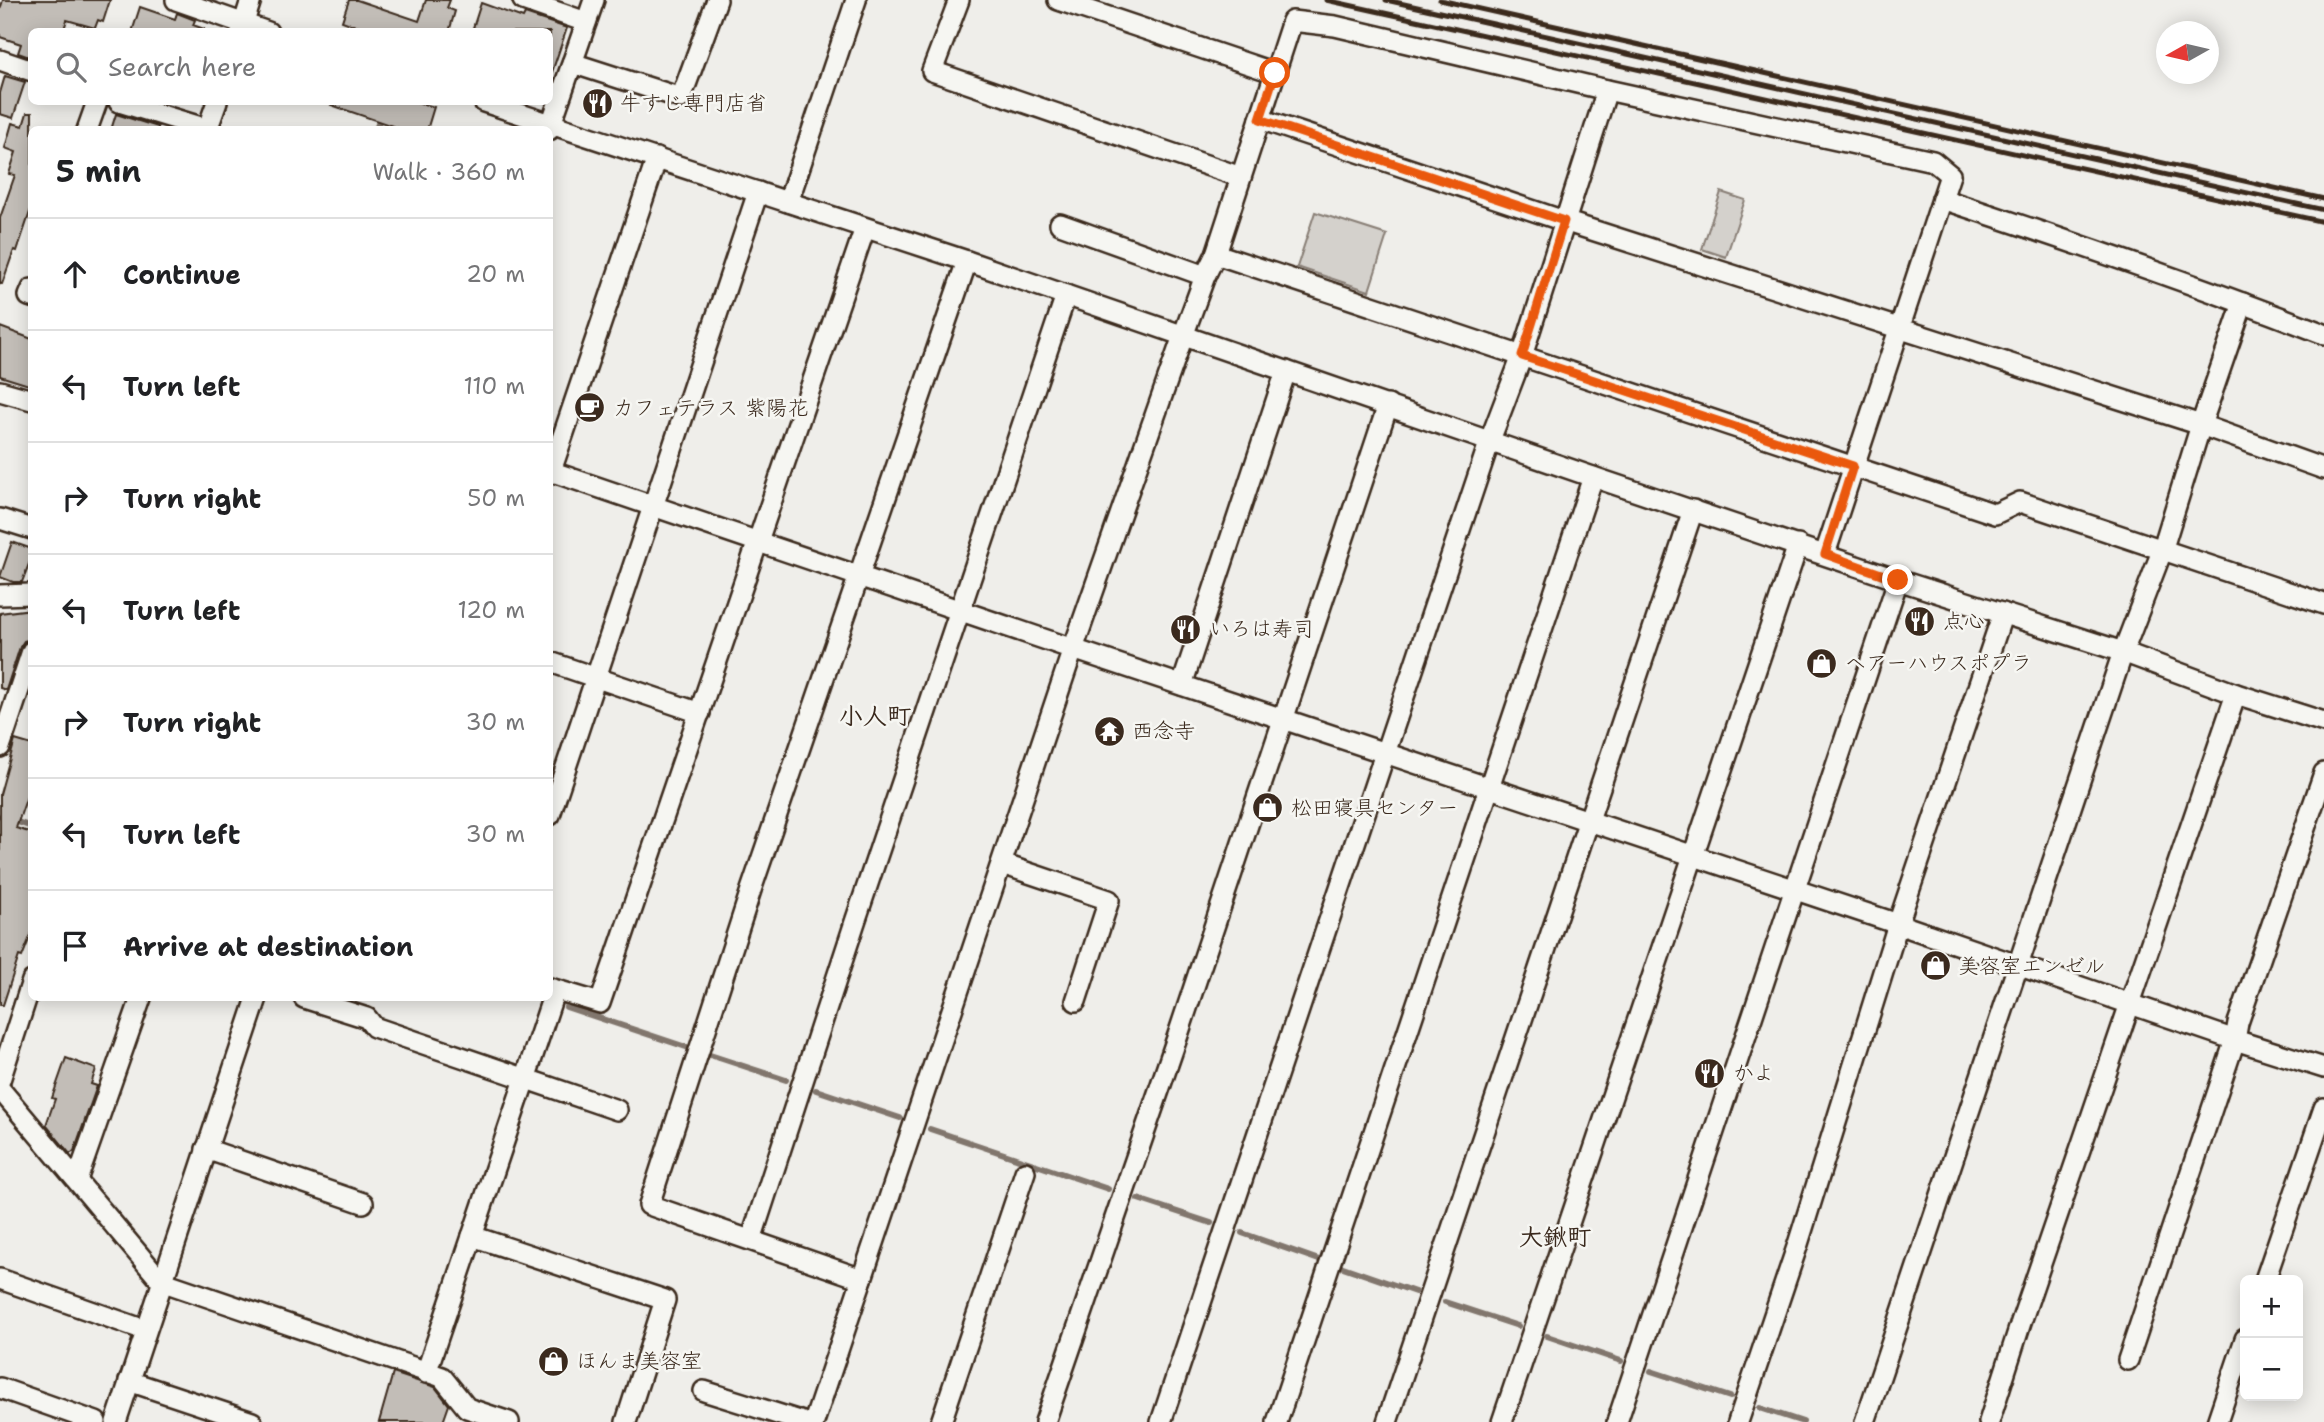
<!DOCTYPE html>
<meta charset="utf-8">
<style>
body{margin:0;font-family:"Shantell Sans","Klee One",sans-serif;background:#f6f6f6;color:#202124}
.controls{position:absolute;right:21px;bottom:21px;display:grid;overflow:hidden;border-radius:10px;box-shadow:0 4px 18px #0003}
.controls button{width:63px;height:63px;display:grid;place-items:center;padding:0;border:0;border-bottom:2px solid #e0e0e0;background:#fff;color:#202124;font:35px sans-serif}
.compass{position:absolute;left:2156px;top:21px;width:63px;height:63px;border-radius:50%;background:#fff;box-shadow:0 4px 18px #0003;rotate:262deg}
.stop{position:absolute;width:21px;height:21px;margin:-16px;border:5px solid #ea580c;border-radius:50%;background:#fff}
.stop.end{background:#ea580c;border-color:#fff;box-shadow:0 2px 7px #0008}
.list{margin:0;padding:0;list-style:none}
h2{display:flex;justify-content:space-between;align-items:center;height:91px;margin:0;padding:0 28px;font-size:30px}
h2 small{font-size:23px;font-weight:400;color:#757577}
.list li{display:grid;grid-template-columns:46px 1fr auto;gap:21px;align-items:center;box-sizing:border-box;height:112px;padding:0 28px;border-top:2px solid #e0e0e0}
.list b{display:block;font-size:26px;white-space:nowrap}
.list em{font-size:23px;font-style:normal;color:#757577}
.icon{flex:none;width:38px;height:38px;fill:none;stroke:currentColor;stroke-width:2;stroke-linecap:round;stroke-linejoin:round}
.map{position:relative;flex:none;width:2324px;height:1422px;overflow:hidden}
.search{position:absolute;background:#fff;box-shadow:0 4px 18px #0003;left:28px;top:28px;width:525px;height:77px;display:flex;align-items:center;gap:18px;box-sizing:border-box;padding:0 24px;border-radius:10px;color:#757577;font-size:26px}
.panel{position:absolute;background:#fff;box-shadow:0 4px 18px #0003;left:28px;top:126px;width:525px;height:875px;border-radius:10px}
.map>svg:first-child{display:block}
</style>
<div class="map">
<svg width="2324" height="1422" viewBox="0 0 2324 1422">
<rect width="100%" height="100%" fill="#efeeea"/>
<filter id="ink" filterUnits="userSpaceOnUse"><feTurbulence type="fractalNoise" baseFrequency=".0143" numOctaves="2"/><feDisplacementMap in="SourceGraphic" scale="14" xChannelSelector="R" yChannelSelector="G"/><feConvolveMatrix kernelMatrix="1 2 1 2 8 2 1 2 1" color-interpolation-filters="sRGB"/></filter>
<g filter="url(#ink)">
<g fill="#d4d1cc" stroke="#887e75" stroke-width="2">
<polygon points="1721,192 1745,200 1726,257 1702,249"/>
<polygon points="1315,212 1387,235 1369,291 1297,267"/>
</g>
<g fill="none" stroke-linecap="round" stroke-linejoin="round">
<g stroke="#81766d" stroke-width="6">
<polyline points="376,130 385,102"/>
<polyline points="0,816 32,827"/>
<polyline points="566,1007 689,1048"/>
<polyline points="710,1055 786,1080"/>
<polyline points="816,1090 900,1118"/>
<polyline points="930,1129 1108,1189"/>
<polyline points="1138,1199 1211,1223"/>
<polyline points="1242,1233 1319,1260"/>
<polyline points="1340,1266 1415,1292"/>
<polyline points="1445,1302 1518,1326"/>
<polyline points="1547,1336 1621,1361"/>
<polyline points="1651,1371 1730,1397"/>
<polyline points="1760,1408 1803,1422"/>
</g>
</g>
<g fill="#c2bdb7" stroke="#3b2a1e" stroke-width="2">
<polygon points="3,0 110,0 103,22 98,20 95,28 67,20 63,32 32,32 32,58 18,53 21,44 0,37 0,10"/>
<polygon points="349,0 357,0 419,21 426,0 450,0 447,8 455,11 449,32 372,32 342,21"/>
<polygon points="481,3 523,18 525,14 567,28 552,72 550,71 550,32 483,32 473,28"/>
<polygon points="140,7 175,19 177,13 195,20 193,25 204,29 204,32 132,32"/>
<polygon points="5,76 25,82 13,118 0,114 0,93"/>
<polygon points="332,102 417,102 434,107 427,130 404,130 331,105"/>
<polygon points="27,113 32,113 32,206 17,251 14,250 2,284 0,284 0,218 15,175 9,174 16,152 5,148 12,123 23,126"/>
<polygon points="116,114 158,127 158,130 111,130"/>
<polygon points="0,327 32,339 32,386 0,376"/>
<polygon points="12,542 32,549 32,556 22,582 13,582 0,577"/>
<polygon points="32,609 32,639 24,641 20,647 6,690 0,688 0,613"/>
<polygon points="15,740 32,745 32,782 16,828 32,833 32,932 22,957 19,956 3,1005 0,1005 0,794"/>
<polygon points="66,1058 96,1069 91,1084 97,1086 74,1151 70,1154 46,1125 55,1099 52,1098"/>
<polygon points="393,1373 435,1387 449,1405 443,1422 379,1422"/>
</g>
<g fill="none" stroke-linecap="round" stroke-linejoin="round">
<defs>
<g id="minor">
<polyline points="176,0 268,32"/>
<polyline points="523,0 586,22"/>
<polyline points="959,0 932,71 1241,177"/>
<polyline points="1058,0 1275,73"/>
<polyline points="241,32 251,0"/>
<polyline points="0,60 32,71"/>
<polyline points="572,63 681,98 717,0"/>
<polyline points="119,102 211,130"/>
<polyline points="484,102 967,261 1593,477 1898,580 2123,652 2236,694 2324,722"/>
<polyline points="1260,119 1564,221 2201,425 2324,469"/>
<polyline points="87,130 97,102"/>
<polyline points="207,130 217,102"/>
<polyline points="549,130 594,0"/>
<path d="M1942,199C2070,241 2198,285 2324,334"/>
<polyline points="788,202 856,0"/>
<polyline points="1060,224 1205,276"/>
<polyline points="1216,254 1995,514 2020,502 2324,604"/>
<polyline points="32,289 29,296 32,297"/>
<polyline points="0,391 32,400"/>
<polyline points="550,471 1073,649 1898,924 2235,1040 2324,1068"/>
<polyline points="550,474 657,158"/>
<polyline points="0,519 32,529"/>
<polyline points="0,595 32,594"/>
<polyline points="550,662 700,713"/>
<polyline points="1182,685 1286,371"/>
<polyline points="0,747 32,651"/>
<polyline points="550,815 758,192"/>
<polyline points="1002,864 1109,900 1076,1001"/>
<polyline points="550,988 600,1003 865,228"/>
<polyline points="304,998 367,1018 374,1027 617,1110"/>
<polyline points="0,1080 32,981"/>
<polyline points="0,1089 161,1281 442,1377 467,1408 509,1422"/>
<polyline points="206,1149 363,1203"/>
<polyline points="77,1180 141,998"/>
<polyline points="472,1236 665,1300 626,1422"/>
<polyline points="751,1240 854,925 1066,295"/>
<polyline points="0,1279 145,1330"/>
<polyline points="862,1279 649,1205 751,890 967,261"/>
<polyline points="2265,1280 2324,1108"/>
<polyline points="2128,1360 2235,1040 2238,1023 2324,773"/>
<polyline points="426,1373 555,990"/>
<polyline points="129,1381 252,1422"/>
<polyline points="0,1388 96,1422"/>
<polyline points="704,1391 803,1422"/>
<polyline points="116,1422 257,998"/>
<polyline points="814,1422 1073,649 1183,336 1205,276 1216,254 1292,21 1335,26 1607,90 1933,161 1950,175 1825,554"/>
<polyline points="941,1422 1025,1172"/>
<polyline points="1045,1422 1178,1035 1388,405"/>
<polyline points="1161,1422 1490,440 1522,356 1607,90"/>
<polyline points="1277,1422 1593,477"/>
<polyline points="1387,1422 1693,510"/>
<polyline points="1502,1422 1798,545"/>
<polyline points="1617,1422 1898,580"/>
<polyline points="1738,1422 1798,1244 1898,924 2003,613"/>
<polyline points="1865,1422 2123,652 2162,551 2201,425 2243,303"/>
<polyline points="1989,1422 2021,1322 2236,694"/>
<polyline points="2217,1422 2245,1339"/>
</g>
</defs>
<use href="#minor" stroke="#3b2a1e" stroke-width="24"/>
<use href="#minor" stroke="#f6f6f2" stroke-width="19"/>
<g stroke="#3b2a1e" stroke-width="5">
<polyline points="1326,0 2324,222"/>
<polyline points="1386,0 2324,210"/>
<polyline points="1440,0 2324,199"/>
</g>
</g>
</g>
<g fill="none" stroke-linecap="round" stroke-linejoin="round" filter="url(#ink)">
<polyline stroke="#ea580c" stroke-width="9" points="1275,73 1260,119 1564,221 1522,356 1853,466 1825,554 1898,580"/>
</g>
<defs>
<symbol id="restaurant-disc" viewBox="-11 -11 22 22"><circle r="9.5" fill="#3b2a1e" stroke="#f6f6f2"/><path d="M-5-6h1v4h1v-4h1v4h1v-4h1v5L-1.5 .5V6h-2V.5L-5-1ZM5-6V6H3V1.5H1.5Q1.5-4 5-6Z" fill="#fff"/></symbol>
<symbol id="cafe-disc" viewBox="-11 -11 22 22"><circle r="9.5" fill="#3b2a1e" stroke="#f6f6f2"/><path d="M-5.5-4.5H6V0H3Q3 3.5 0 3.5H-2.5Q-5.5 3.5-5.5 0ZM3-3.2v2h1.7v-2ZM-6 4.5H4V6H-6Z" fill="#fff"/></symbol>
<symbol id="shop-disc" viewBox="-11 -11 22 22"><circle r="9.5" fill="#3b2a1e" stroke="#f6f6f2"/><path d="M-5-2.5h2.3a2.7 3.5 0 0 1 5.4 0H5L5.5 6h-11ZM-1.5-2.5h3a1.5 2.3 0 0 0-3 0Z" fill="#fff"/></symbol>
<symbol id="temple-disc" viewBox="-11 -11 22 22"><circle r="9.5" fill="#3b2a1e" stroke="#f6f6f2"/><path d="M0-6L5-2H3V0L6.5 2.5H4V6H1.5V3h-3V6H-4V2.5H-6.5L-3 0V-2H-5Z" fill="#fff"/></symbol>
</defs>
<g fill-rule="evenodd">
<use href="#restaurant-disc" x="580" y="86" width="35" height="35"/>
<use href="#cafe-disc" x="572" y="390" width="35" height="35"/>
<use href="#restaurant-disc" x="1902" y="604" width="35" height="35"/>
<use href="#restaurant-disc" x="1168" y="612" width="35" height="35"/>
<use href="#shop-disc" x="1804" y="646" width="35" height="35"/>
<use href="#temple-disc" x="1092" y="714" width="35" height="35"/>
<use href="#shop-disc" x="1250" y="790" width="35" height="35"/>
<use href="#shop-disc" x="1918" y="948" width="35" height="35"/>
<use href="#restaurant-disc" x="1692" y="1056" width="35" height="35"/>
<use href="#shop-disc" x="536" y="1344" width="35" height="35"/>
</g>
<g text-anchor="middle" dominant-baseline="central" stroke-width="5" stroke-linejoin="round" paint-order="stroke">
<g font-size="21" fill="#3b2a1e" stroke="#f6f6f2" text-anchor="start">
<text x="620" y="103">牛すじ専門店省</text>
<text x="613" y="408">カフェテラス 紫陽花</text>
<text x="1943" y="621">点心</text>
<text x="1209" y="629">いろは寿司</text>
<text x="1845" y="663">ヘアーハウスポプラ</text>
<text x="1132" y="731">西念寺</text>
<text x="1291" y="808">松田寝具センター</text>
<text x="1958" y="966">美容室エンゼル</text>
<text x="1733" y="1073">かよ</text>
<text x="576" y="1361">ほんま美容室</text>
</g>
<g font-size="24" font-weight="bold" fill="#3b2a1e" stroke="#f6f6f2">
<text x="875" y="716">小人町</text>
<text x="1555" y="1237">大鍬町</text>
</g>
</g>
</svg>
<div class="controls">
<button>+</button>
<button>−</button>
</div>
<svg class="compass" viewBox="-18 -18 36 36"><path d="M0-13l5 13h-10z" fill="#e53935"/><path d="M0 13l5-13h-10z" fill="#757577"/></svg>
<div class="stop" style="left:1275px;top:73px"></div>
<div class="stop end" style="left:1898px;top:580px"></div>
<div class="search"><svg class="icon" aria-label="search" viewBox="0 0 24 24"><circle cx="10" cy="10" r="6"/><path d="M15 15l6 6"/></svg>Search here</div>
<section class="panel">
<h2>5 min<small>Walk · 360 m</small></h2>
<ul class="list">
<li><svg class="icon" aria-label="ahead" viewBox="0 0 24 24"><path d="M12 20V5M6 11l6-6 6 6"/></svg><div><b>Continue</b></div><em>20 m</em></li>
<li><svg class="icon" aria-label="left" viewBox="0 0 24 24"><path d="M17 20v-9H6M10 6l-5 5 5 5"/></svg><div><b>Turn left</b></div><em>110 m</em></li>
<li><svg class="icon" aria-label="right" viewBox="0 0 24 24"><path d="M7 20v-9h11M14 6l5 5-5 5"/></svg><div><b>Turn right</b></div><em>50 m</em></li>
<li><svg class="icon" aria-label="left" viewBox="0 0 24 24"><path d="M17 20v-9H6M10 6l-5 5 5 5"/></svg><div><b>Turn left</b></div><em>120 m</em></li>
<li><svg class="icon" aria-label="right" viewBox="0 0 24 24"><path d="M7 20v-9h11M14 6l5 5-5 5"/></svg><div><b>Turn right</b></div><em>30 m</em></li>
<li><svg class="icon" aria-label="left" viewBox="0 0 24 24"><path d="M17 20v-9H6M10 6l-5 5 5 5"/></svg><div><b>Turn left</b></div><em>30 m</em></li>
<li><svg class="icon" aria-label="arrive" viewBox="0 0 24 24"><path d="M6 21V4h12l-3 4 3 4H6"/></svg><div><b>Arrive at destination</b></div></li>
</ul>
</section>
</div>
